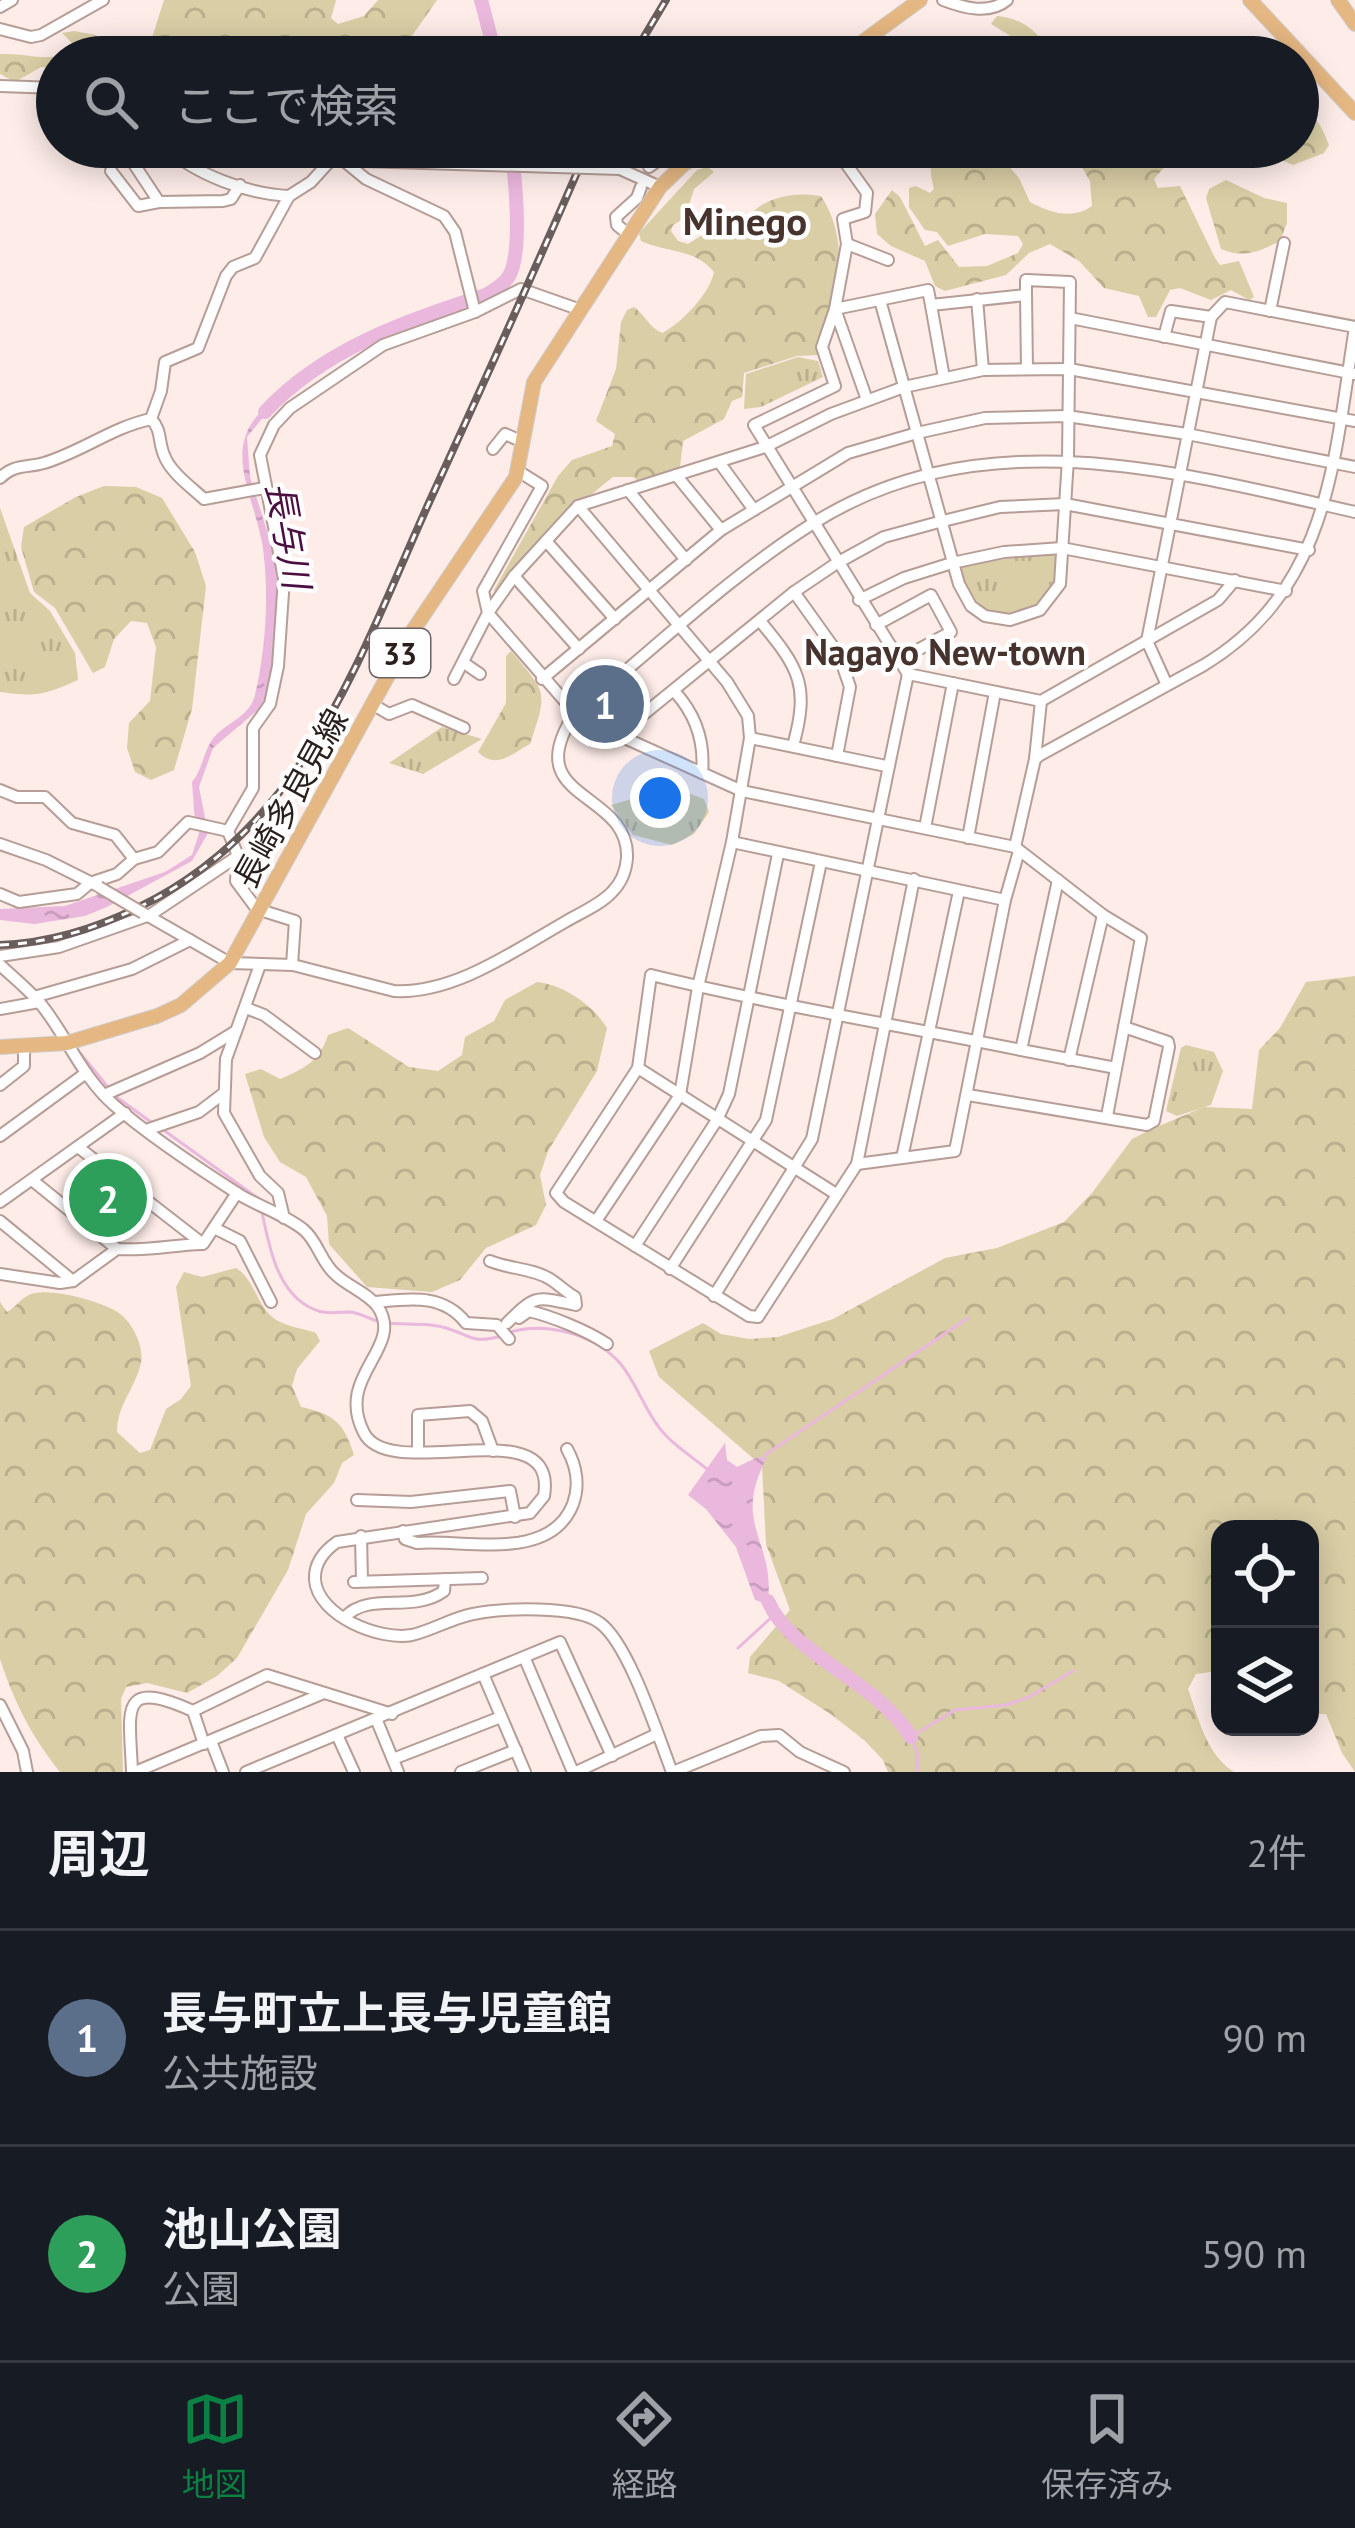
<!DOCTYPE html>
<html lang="ja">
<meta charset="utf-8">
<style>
body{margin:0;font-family:"PT Sans","Noto Sans JP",sans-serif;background:#20242c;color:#f1f3f6}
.controls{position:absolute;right:36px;bottom:36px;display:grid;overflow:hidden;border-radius:24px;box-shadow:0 6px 30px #0003}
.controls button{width:108px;height:108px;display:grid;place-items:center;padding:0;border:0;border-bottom:3px solid #363941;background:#171b24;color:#f1f3f6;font:60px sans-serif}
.you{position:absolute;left:660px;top:798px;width:42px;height:42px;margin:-30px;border:9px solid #fff;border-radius:50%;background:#1a73e8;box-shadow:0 0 0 18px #1a73e833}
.badge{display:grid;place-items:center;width:78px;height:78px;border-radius:50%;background:#0b8043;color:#fff;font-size:39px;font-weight:700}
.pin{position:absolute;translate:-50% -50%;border:6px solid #fff;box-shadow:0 3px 12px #0006}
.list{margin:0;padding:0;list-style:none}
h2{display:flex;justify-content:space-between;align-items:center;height:156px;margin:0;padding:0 48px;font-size:51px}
h2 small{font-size:39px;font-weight:400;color:#9ea1a6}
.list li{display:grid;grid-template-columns:78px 1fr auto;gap:36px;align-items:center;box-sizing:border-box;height:216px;padding:0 48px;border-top:3px solid #363941}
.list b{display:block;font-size:45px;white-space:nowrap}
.list p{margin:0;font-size:39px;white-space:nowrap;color:#9ea1a6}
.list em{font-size:39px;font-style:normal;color:#9ea1a6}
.icon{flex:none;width:66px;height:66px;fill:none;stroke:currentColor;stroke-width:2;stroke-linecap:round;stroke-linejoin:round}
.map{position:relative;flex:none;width:1355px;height:1772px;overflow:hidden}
.search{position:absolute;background:#171b24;box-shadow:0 6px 30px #0003;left:36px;right:36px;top:36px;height:132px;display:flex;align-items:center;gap:30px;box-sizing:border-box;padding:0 42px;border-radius:66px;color:#9ea1a6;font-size:45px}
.sheet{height:588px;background:#171b24}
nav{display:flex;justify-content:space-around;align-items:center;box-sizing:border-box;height:168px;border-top:3px solid #363941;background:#171b24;font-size:33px;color:#9ea1a6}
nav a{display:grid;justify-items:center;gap:6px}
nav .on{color:#0b8043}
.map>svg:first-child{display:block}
</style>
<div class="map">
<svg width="1355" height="1772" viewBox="0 0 1355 1772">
<defs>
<pattern id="grass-tufts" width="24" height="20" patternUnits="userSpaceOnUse" patternTransform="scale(3)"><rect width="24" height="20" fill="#d9cea5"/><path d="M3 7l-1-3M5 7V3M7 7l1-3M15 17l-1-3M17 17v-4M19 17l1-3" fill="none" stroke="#bab08e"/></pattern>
<pattern id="forest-crowns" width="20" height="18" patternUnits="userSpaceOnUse" patternTransform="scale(3)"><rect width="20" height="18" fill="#d9cea5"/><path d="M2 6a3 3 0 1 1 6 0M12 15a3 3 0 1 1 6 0" fill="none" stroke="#bab08e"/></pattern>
<pattern id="water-ripples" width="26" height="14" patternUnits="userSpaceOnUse" patternTransform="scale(3)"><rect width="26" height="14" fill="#eab7dd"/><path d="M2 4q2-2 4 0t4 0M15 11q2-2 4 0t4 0" fill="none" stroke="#c99dbd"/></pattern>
</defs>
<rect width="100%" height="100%" fill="#fdece8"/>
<g fill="url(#grass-tufts)">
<polygon points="798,357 818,361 823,377 761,407 744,409 746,374"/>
<path d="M0,508L30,593L50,611L75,653L78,680C44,695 36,697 0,692Z"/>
<path d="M1058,552C1059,592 1045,616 1003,615C992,614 985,613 977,605C968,596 963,581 958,570L961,565Z"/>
<polygon points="442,727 482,739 423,774 389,763"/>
<polygon points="672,787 704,799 709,812 694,834 672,845 633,835 611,805"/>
<polygon points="1186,1045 1214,1052 1223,1071 1211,1105 1177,1116 1166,1111 1181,1048"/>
</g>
<g fill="url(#forest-crowns)">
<polygon points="164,0 336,0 331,18 338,24 364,16 378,0 437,0 407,43 388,57 146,57"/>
<path d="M997,16C1035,20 1036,42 1059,49C1071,53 1078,50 1088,57H1014V38L991,24Z"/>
<path d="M74,31L96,35L109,53L122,57H57V69L41,67L15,82L0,74V54C34,53 43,64 79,50L62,33Z"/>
<path d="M1298,102C1314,111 1323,129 1329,145L1324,153L1293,165L1252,147H1298Z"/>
<path d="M944,147H992L1019,178L1030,202C1051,213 1072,220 1092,206L1090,181L1070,147H1145L1152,152L1169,147L1174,156L1154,179L1158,188L1180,186L1215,258L1220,265L1239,261L1254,297L1249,300L1231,290L1211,300L1180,288L1170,290L1156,317H1148L1139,296L1104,288L1079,261L1050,244L1029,253L1006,275L945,291L935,286L925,261L891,246L877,234L875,214L892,190L900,197L925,246L938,240L959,267L987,266L1018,253L1023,244L1018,236L985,234L948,246L937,232L925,230L909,207V188L916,186L930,193L934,189C927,160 932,169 944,147Z"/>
<path d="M708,167L714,172L694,189L685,218L673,225L671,231L678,241L688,244L709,231L744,223C759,197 794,191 821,196C843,229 843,271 832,309C827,325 818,338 819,355L797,356L744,373L742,397L732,401L724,419L683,441L680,467L640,482L633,477H613C567,512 535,552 497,597L494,590L558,476L572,460L612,446L615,434L596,421L616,369L621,322L627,310L634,307C645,315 650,328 662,333C682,323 710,293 714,272C694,248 667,253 641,241L639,233L697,170Z"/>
<path d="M1226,180L1264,198L1287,203V223L1280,241C1260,251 1243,259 1221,249L1206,198L1209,189Z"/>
<polygon points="104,486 136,487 162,498 195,552 206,586 192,709 174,770 151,780 135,772 127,748 129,723 150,701 156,647 147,623 131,621 114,639 105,667 93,673 55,608 34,592 21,547 24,527 76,497"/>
<path d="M511,651C547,694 548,690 530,744C511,754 497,770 478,752L506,703V656Z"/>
<path d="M1355,976V1772L1342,1753L1326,1714H1310V1529H1220V1678L1211,1672L1196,1674L1188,1689C1199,1719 1206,1754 1234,1772H888L883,1760L864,1740L832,1715L779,1681L748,1673L750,1657L790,1610L766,1544L762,1466L659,1377L649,1351L703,1323L721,1334L749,1339L778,1337L833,1319L945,1258L997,1248L1064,1222L1092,1193L1132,1139L1152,1129L1204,1107L1252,1109L1259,1050L1280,1028L1306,982Z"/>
<path d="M537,982C564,985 593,1005 607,1028L597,1071L548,1151L540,1175L546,1205L536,1225L486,1248L460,1280L432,1292L367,1287L329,1244L327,1216L306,1177L280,1162L264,1137L245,1074L261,1069L280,1079C304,1069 320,1061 328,1035L348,1028L409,1067L438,1071L462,1055L465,1037L494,1021L505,1000Z"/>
<path d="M236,1268C256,1280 257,1310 278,1321C289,1327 305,1329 316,1333L320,1341L297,1369L292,1386L301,1407C334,1414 344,1423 354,1455L342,1463L334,1483L306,1514L288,1570L237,1658L217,1676L187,1693L147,1683L126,1687L121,1699L123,1772H60C32,1737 14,1702 0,1659V1302L7,1312C15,1308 21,1298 29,1295C47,1286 103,1302 119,1313C132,1322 144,1346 141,1362C136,1388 117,1404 117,1432L140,1453L150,1450L166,1409L181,1399L191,1386L176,1287L184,1272L202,1277Z"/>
</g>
<g fill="url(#water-ripples)">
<path d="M278,399L247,437L250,477L279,569V621L270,691L259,709L213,748L199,787L208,833L192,861L109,906L85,916L34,924L0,920V909L65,906L165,872L192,855L200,830L195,822L192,782C204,768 203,748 217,734C231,721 250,715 255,695C266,649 269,595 263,548C254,491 214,439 278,399Z"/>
<path d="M725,1443L727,1460L737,1467L758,1457H767C731,1526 775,1539 768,1601L764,1603L755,1600L736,1547L706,1509L688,1495Z"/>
</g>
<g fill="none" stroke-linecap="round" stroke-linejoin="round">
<g stroke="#eab7dd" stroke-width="3">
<polyline points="80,1053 107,1086"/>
<polyline points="115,1096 151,1122"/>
<polyline points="165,1131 259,1199"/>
<path d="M262,1212C269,1246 277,1293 313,1309C325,1315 338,1312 350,1312C360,1313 368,1318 377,1321"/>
<path d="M386,1323C406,1325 430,1322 449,1329C472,1336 471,1343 498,1337"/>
<path d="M507,1333C544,1321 592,1333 619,1362C635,1380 643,1406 658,1426C670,1443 691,1456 707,1469"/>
<polyline points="765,1455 968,1318"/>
<polyline points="738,1648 774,1615"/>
<polyline points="917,1772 918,1755 911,1737 955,1710 1006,1705 1029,1697 1073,1671"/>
</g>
<g stroke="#eab7dd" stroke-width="14">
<polyline points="481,0 496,57"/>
<path d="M265,412C322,350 407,320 486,295C494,290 504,285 509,276C523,252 515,176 511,147"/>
<path d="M768,1601C791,1655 877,1681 911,1737"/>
</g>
<defs>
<g id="minor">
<path d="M943,0C964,8 989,15 1007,0"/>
<polyline points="0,7 12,0"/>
<polyline points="0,29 31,37 41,35 103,0"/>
<polyline points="0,86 57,88"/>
<path d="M166,147C196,175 248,194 289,196"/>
<polyline points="302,147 331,160 392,162"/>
<polyline points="847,147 842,158 867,193 865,212 843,219 847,244 835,309 867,400"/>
<polyline points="128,155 159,202"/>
<polyline points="344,161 366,179 444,216 455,232 475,312"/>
<polyline points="649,167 659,160 665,147"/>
<polyline points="620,169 660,187"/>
<polyline points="111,171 138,206 159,202 223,201 231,199 240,185"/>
<polyline points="627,233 617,225 616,217 637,198 641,187"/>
<polyline points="847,244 888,260"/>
<polyline points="1026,295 1027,369"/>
<polyline points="977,299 983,370"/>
<polyline points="880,300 959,584 971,606 985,616 1010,620 1040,610 1060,584 1068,459 1070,282 1026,280 1026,295 931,305 928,290 835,309 822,347 835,386 754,425 908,674 1041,701 1218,600 1235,580"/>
<polyline points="931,305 944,378"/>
<polyline points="1270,311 1284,243"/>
<polyline points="1070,318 1355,374"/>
<polyline points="1164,337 1171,311 1211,317"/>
<polyline points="151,419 161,391 165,362 198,348 226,276 233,267 255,258 289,196 311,182 331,160"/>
<path d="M151,419C162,430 158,441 164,455C170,472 191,487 204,499L264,488"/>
<polyline points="493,449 505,434 523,442"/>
<polyline points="719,462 754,510"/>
<polyline points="676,475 721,530"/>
<path d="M0,478C14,464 26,468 44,463C81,452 113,427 151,419"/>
<polyline points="628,490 686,560"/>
<polyline points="578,506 727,682 748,716 750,738 732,842 698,987 680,1095 596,1221"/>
<polyline points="546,541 615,619"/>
<polyline points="514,576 579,649"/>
<polyline points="794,592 839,655 850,687 837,756"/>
<polyline points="859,600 904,578 952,563 1004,552 1062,548 1286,591"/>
<path d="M760,621C799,668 810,685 793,746"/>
<polyline points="876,625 931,595 951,632 899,660"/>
<polyline points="464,663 480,674"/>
<polyline points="454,679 488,613 483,591 542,486 518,471"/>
<polyline points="542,679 721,530 848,453 917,433 985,418 1067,416 1187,434 1355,467"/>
<path d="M675,692C696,715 705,741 702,773"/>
<polyline points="372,704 389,714 412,705 464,728"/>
<polyline points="618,735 794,592 837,563 884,537 939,522 1000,507 1065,504 1309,550"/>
<polyline points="750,738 886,766"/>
<path d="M1035,759L1040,755L1204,665C1330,589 1334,459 1355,327L1225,302L1211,317L1147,641L1167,685"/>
<polyline points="0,790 17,797 45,797 72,823 115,835 134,859 158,852 188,822 228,831"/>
<polyline points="925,828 953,683"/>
<polyline points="228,831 253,788 253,728 270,704 278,666 284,578 260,455 274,425 290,408 383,345 475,312 521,289 578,309"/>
<polyline points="228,831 238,856 236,881 259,912"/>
<polyline points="968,838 995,692"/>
<polyline points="732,842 1005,900"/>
<polyline points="0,844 46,860 96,885"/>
<polyline points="1015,847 1035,759 1041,701"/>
<path d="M914,879L857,1164L758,1317L749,1316L564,1202L556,1193L638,1068L651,975C773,1005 897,1025 1021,1050"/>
<polyline points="1058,880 1021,1050 1116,1068"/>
<polyline points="0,894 19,902 77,894 90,883 117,874 134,859"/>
<polyline points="260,910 295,921 292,965"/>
<path d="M143,913L230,963L293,965L394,991C454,994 514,951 565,922C580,913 600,905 612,892C621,883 626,871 627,858C630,789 516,802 575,713C652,651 728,577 812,524C981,417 1174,471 1355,512"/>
<polyline points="0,956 59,947 150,915 238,856"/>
<path d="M0,965C13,977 28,989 40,1003C67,1036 81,1076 114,1105C148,1135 201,1170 240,1195C260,1207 286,1215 304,1230C318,1242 321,1262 335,1274C347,1286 368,1293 378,1307C405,1349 334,1375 364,1433C391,1485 559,1407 544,1496L530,1513L337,1542C324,1551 314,1563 315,1580C318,1616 380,1641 412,1635C433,1630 452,1618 473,1614C502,1608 577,1605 600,1623C629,1644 658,1736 672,1772"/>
<polyline points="260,965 226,1059 224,1113 260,1176 278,1193 284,1218"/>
<polyline points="34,997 132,969 190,940"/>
<polyline points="246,1008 264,1015 315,1053"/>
<polyline points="0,1009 39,1002"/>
<polyline points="1069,1060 1103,915"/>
<polyline points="638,1068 836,1194"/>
<polyline points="0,1085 24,1066 24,1048"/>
<polyline points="104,1095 200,1053 236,1031"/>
<polyline points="968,1095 1147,1125 1154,1121 1169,1047 1168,1042 1124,1027"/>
<polyline points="1107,1116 1141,938 1103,915 1015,847 742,791 618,735 575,713 488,613 514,576 578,506 765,447 831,414 904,387 983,370 1069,369 1355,421"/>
<polyline points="149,1129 199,1112 224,1093"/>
<polyline points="0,1136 86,1073"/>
<polyline points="78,1147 203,1244 237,1193"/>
<polyline points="902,1158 959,891"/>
<polyline points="857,1164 955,1151 1005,900 1019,851"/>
<polyline points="0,1202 125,1113"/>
<polyline points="0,1221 73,1281 117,1249 32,1180"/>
<polyline points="214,1228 240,1241 271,1302"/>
<polyline points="635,1246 717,1120 729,1094 778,854"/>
<path d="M117,1249C147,1251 172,1245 202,1244"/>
<path d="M490,1261C509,1269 532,1268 550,1279C558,1284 566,1292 575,1297L576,1305C536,1297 537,1293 507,1323"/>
<polyline points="670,1269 766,1120 821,862"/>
<polyline points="0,1274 60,1283 73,1281"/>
<polyline points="714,1296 812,1139 908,674"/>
<path d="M375,1302C409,1299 443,1293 466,1323L497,1325L509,1339"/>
<path d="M519,1318L529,1311C551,1316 588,1331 607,1344"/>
<polyline points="418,1452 418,1415 470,1411 482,1421 493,1451"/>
<polyline points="357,1500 411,1502 510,1491 515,1517"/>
<path d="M403,1531L405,1539L417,1543C465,1539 550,1563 573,1504C580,1485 576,1465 567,1449"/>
<polyline points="361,1536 362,1581"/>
<polyline points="354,1582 482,1578"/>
<path d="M345,1617C369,1591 412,1614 444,1591L445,1579"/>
<polyline points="525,1659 573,1772"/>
<polyline points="483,1674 525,1772"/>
<polyline points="0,1705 23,1751 27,1772"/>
<polyline points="193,1711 267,1675 392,1714"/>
<polyline points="377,1721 398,1772"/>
<polyline points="338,1737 354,1772"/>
<polyline points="211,1741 223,1772"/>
<polyline points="393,1759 501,1717"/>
<path d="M132,1772C130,1711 117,1677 193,1711L204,1744"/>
<polyline points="135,1772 324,1693"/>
<polyline points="246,1772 560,1642 612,1756"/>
<polyline points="461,1772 516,1750"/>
<polyline points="576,1772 657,1734"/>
<polyline points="673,1772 761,1736 779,1735 800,1752 844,1772"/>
</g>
<g id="major">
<polyline points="1250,0 1355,113"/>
<polyline points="1338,0 1355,24"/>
<polyline points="842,57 920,0"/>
<polyline points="0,1047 67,1043 157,1016 181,1005 230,963 412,632 516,477 534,382 660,187 684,164 713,147"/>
</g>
</defs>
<use href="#minor" stroke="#b69d97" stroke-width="14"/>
<use href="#major" stroke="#d0cecd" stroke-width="16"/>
<use href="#minor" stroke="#fff" stroke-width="10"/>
<use href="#major" stroke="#e5b782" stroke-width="14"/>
<defs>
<g id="rail">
<polyline points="632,57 666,0"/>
<path d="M0,945C49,943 95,929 139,907C307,826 360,654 432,496C485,380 538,264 588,147"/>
</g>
</defs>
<use href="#rail" stroke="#6a5e5c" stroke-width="8"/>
<use href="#rail" stroke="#fefefe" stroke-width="3" stroke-dasharray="9" stroke-linecap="butt"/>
<defs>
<g id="minor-bridge">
<polyline points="392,162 620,169"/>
<polyline points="99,887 143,913"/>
</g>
</defs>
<use href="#minor-bridge" stroke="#b69d97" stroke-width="14" stroke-linecap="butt"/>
<use href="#minor-bridge" stroke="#fff" stroke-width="10"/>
</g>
<g text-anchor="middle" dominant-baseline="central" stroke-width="9" stroke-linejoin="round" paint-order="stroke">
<rect fill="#fefefe" stroke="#696260" stroke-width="3" x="370" y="629" width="60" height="48" rx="9"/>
<g font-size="30" font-weight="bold" fill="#291f1d">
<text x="400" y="653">33</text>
</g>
<g font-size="33" fill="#291f1d" stroke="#fefefe">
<text transform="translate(290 798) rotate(-61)">長崎多良見線</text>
</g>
<g font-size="36" font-style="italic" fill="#4a0f40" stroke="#fefefe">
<text transform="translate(289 535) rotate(80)">長与川</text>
</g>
<g font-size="36" font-weight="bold" fill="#47332d" stroke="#fefefe">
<text x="945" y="651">Nagayo New-town</text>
</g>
<g font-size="39" font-weight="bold" fill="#47332d" stroke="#fefefe">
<text x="745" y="220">Minego</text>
</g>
</g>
</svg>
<div class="controls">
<button><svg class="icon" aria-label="locate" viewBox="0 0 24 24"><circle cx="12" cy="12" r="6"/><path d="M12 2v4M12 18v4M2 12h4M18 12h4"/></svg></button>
<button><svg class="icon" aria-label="layers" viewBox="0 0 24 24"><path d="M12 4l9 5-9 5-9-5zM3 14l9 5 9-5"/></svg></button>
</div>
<div class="you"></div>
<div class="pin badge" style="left:605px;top:704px;background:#5c6f8a">1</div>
<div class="pin badge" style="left:108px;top:1198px;background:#2e9e5b">2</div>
<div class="search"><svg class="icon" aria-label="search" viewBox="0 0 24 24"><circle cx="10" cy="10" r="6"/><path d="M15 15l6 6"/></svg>ここで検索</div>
</div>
<section class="sheet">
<h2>周辺<small>2件</small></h2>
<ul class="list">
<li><span class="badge" style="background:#5c6f8a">1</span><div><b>長与町立上長与児童館</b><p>公共施設</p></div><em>90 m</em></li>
<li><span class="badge" style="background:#2e9e5b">2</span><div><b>池山公園</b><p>公園</p></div><em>590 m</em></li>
</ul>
</section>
<nav>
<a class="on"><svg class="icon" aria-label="map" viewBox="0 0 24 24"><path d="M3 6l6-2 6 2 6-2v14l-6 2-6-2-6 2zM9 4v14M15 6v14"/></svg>地図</a>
<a><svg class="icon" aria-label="directions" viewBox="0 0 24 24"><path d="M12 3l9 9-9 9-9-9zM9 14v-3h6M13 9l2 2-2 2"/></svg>経路</a>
<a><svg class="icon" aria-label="saved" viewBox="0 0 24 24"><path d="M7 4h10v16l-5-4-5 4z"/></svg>保存済み</a>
</nav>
